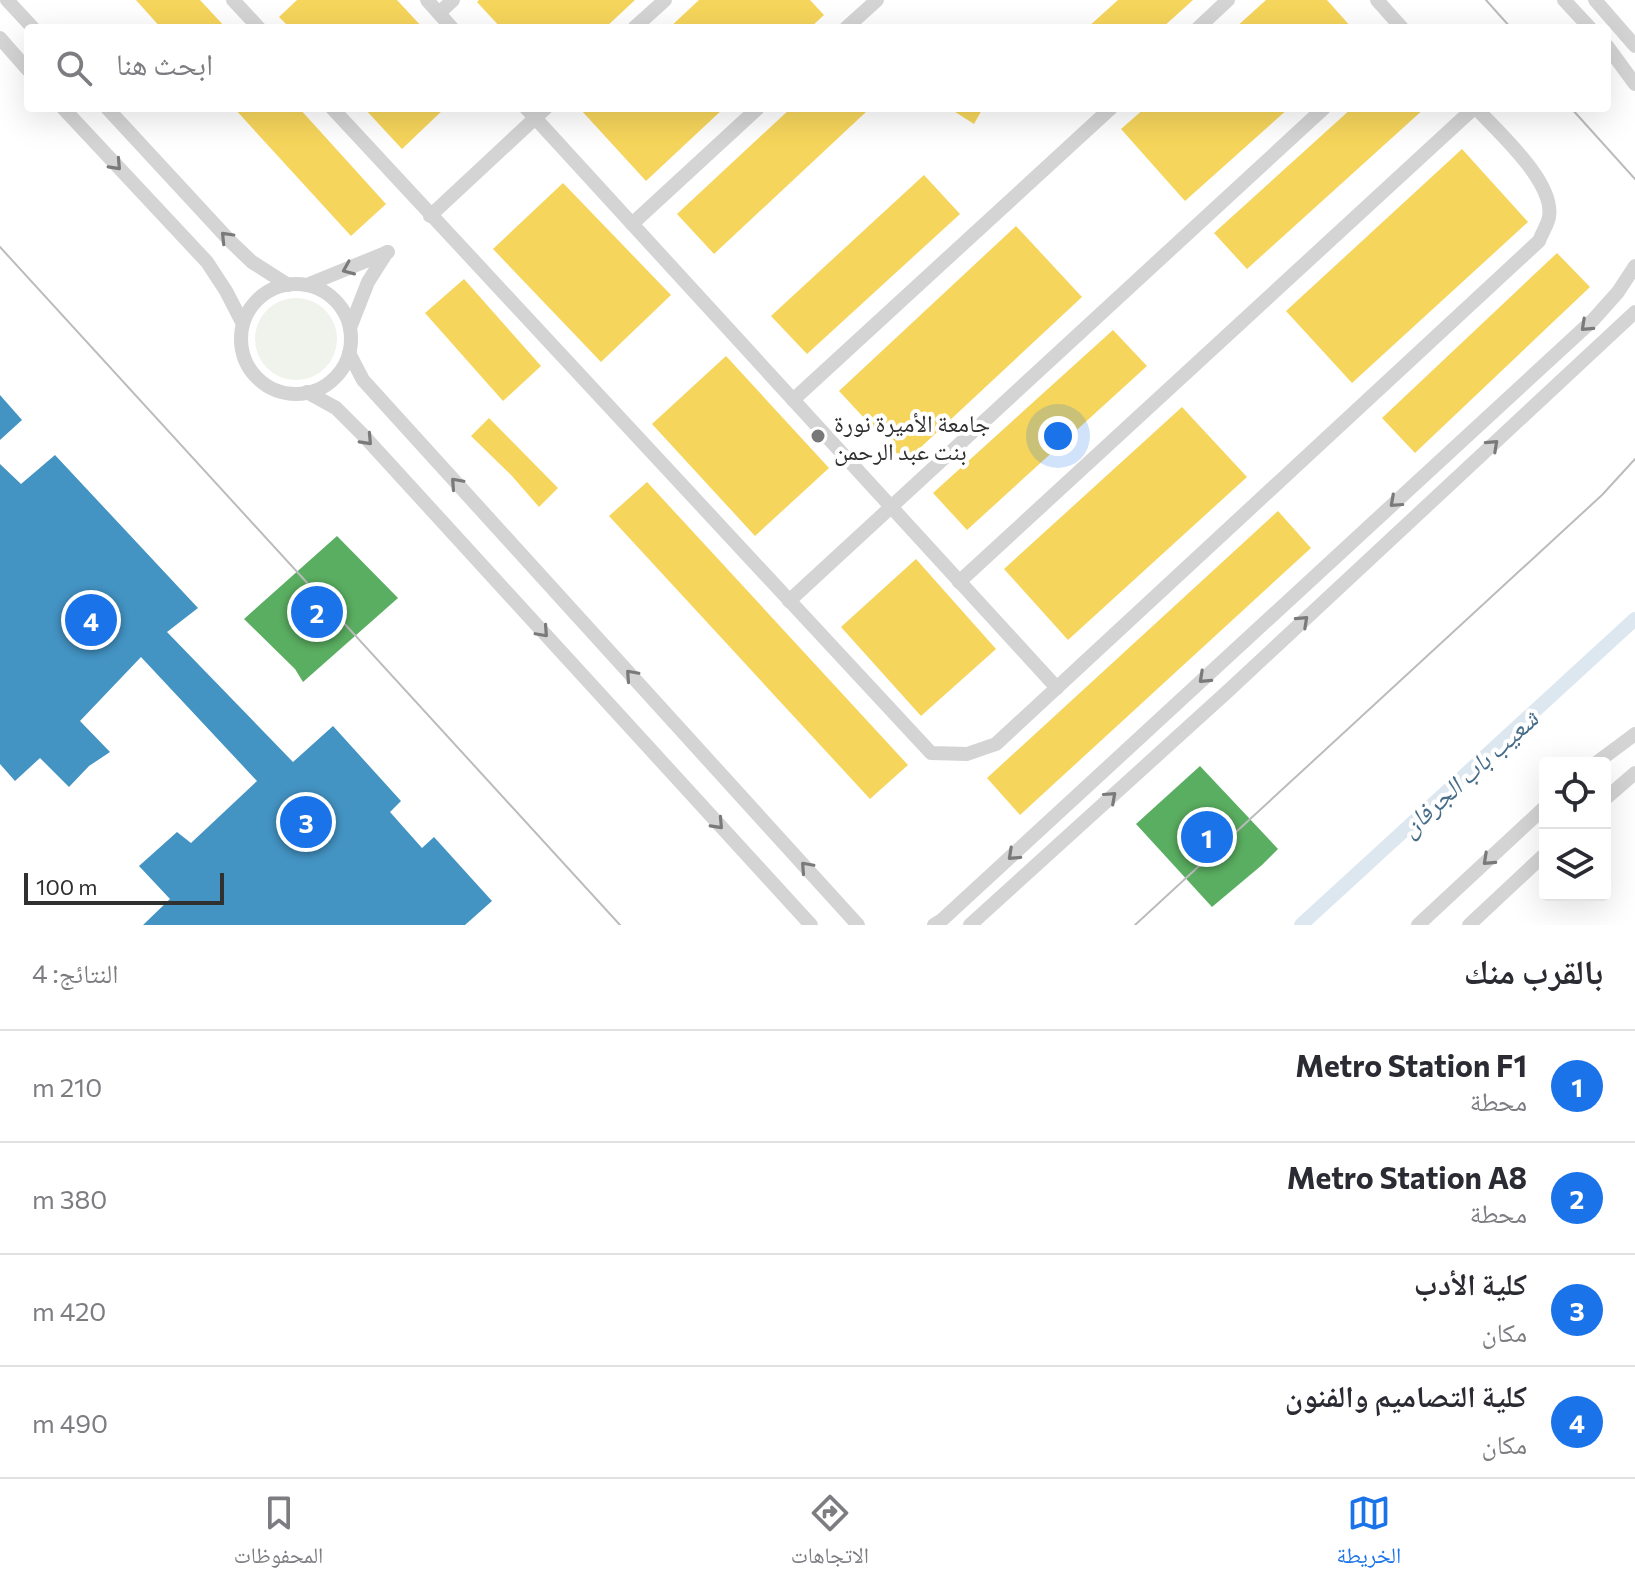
<!DOCTYPE html>
<html lang="ar">
<meta charset="utf-8">
<style>
body{margin:0;font-family:Commissioner,"Noto Naskh Arabic",sans-serif;background:#f2f2f3;color:#2b2b33;direction:rtl}
.controls{position:absolute;right:24px;bottom:24px;display:grid;overflow:hidden;border-radius:8px;box-shadow:0 8px 32px #0002}
.controls button{width:72px;height:72px;display:grid;place-items:center;padding:0;border:0;border-bottom:2px solid #e1e1e2;background:#fff;color:#2b2b33;font:40px sans-serif}
.scale{position:absolute;left:24px;bottom:20px;width:200px;box-sizing:border-box;padding-left:8px;border:4px solid #303030;border-top:0;font-size:22px;line-height:28px;white-space:nowrap;color:#303030;-webkit-text-stroke:6px #fff;paint-order:stroke}
.you{position:absolute;left:1058px;top:436px;width:28px;height:28px;margin:-20px;border:6px solid #fff;border-radius:50%;background:#1a73e8;box-shadow:0 0 0 12px #1a73e833}
.badge{display:grid;place-items:center;width:52px;height:52px;border-radius:50%;background:#1a73e8;color:#fff;font-size:26px;font-weight:700}
.pin{position:absolute;translate:-50% -50%;border:4px solid #fff;box-shadow:0 2px 8px #0006}
.list{margin:0;padding:0;list-style:none}
h2{display:flex;justify-content:space-between;align-items:center;height:104px;margin:0;padding:0 32px;font-size:34px}
h2 small{font-size:26px;font-weight:400;color:#7c7c81}
.list li{display:grid;grid-template-columns:52px 1fr auto;gap:24px;align-items:center;box-sizing:border-box;height:112px;padding:0 32px;border-top:2px solid #e1e1e2}
.list b{display:block;font-size:30px;white-space:nowrap}
.list p{margin:0;font-size:26px;white-space:nowrap;color:#7c7c81}
.list em{font-size:26px;font-style:normal;color:#7c7c81}
.icon{flex:none;width:44px;height:44px;fill:none;stroke:currentColor;stroke-width:2;stroke-linecap:round;stroke-linejoin:round}
.map{position:relative;flex:none;width:1635px;height:925px;overflow:hidden;direction:ltr}
.search{position:absolute;background:#fff;box-shadow:0 8px 32px #0002;left:24px;right:24px;top:24px;height:88px;display:flex;align-items:center;gap:20px;box-sizing:border-box;padding:0 28px;border-radius:8px;color:#7c7c81;font-size:30px}
.sheet{height:552px;background:#fff}
nav{display:flex;justify-content:space-around;align-items:center;box-sizing:border-box;height:112px;border-top:2px solid #e1e1e2;background:#fff;font-size:22px;color:#7c7c81}
nav a{display:grid;justify-items:center;gap:4px}
nav .on{color:#1a73e8}
.map>svg:first-child{display:block}
</style>
<div class="map">
<svg width="1635" height="925" viewBox="0 0 1635 925">
<rect width="100%" height="100%" fill="#fff"/>
<circle fill="#f0f2ec" cx="296" cy="339" r="41"/>
<g fill="#f6d55c">
<polygon points="136,0 200,0 226,28 161,28"/>
<polygon points="297,0 397,0 423,28 290,28 279,17"/>
<polygon points="479,0 635,0 605,28 501,28 477,2"/>
<polygon points="699,0 810,0 824,15 810,28 669,28"/>
<polygon points="1118,0 1193,0 1162,28 1087,28"/>
<polygon points="1266,0 1327,0 1352,28 1235,28"/>
<polygon points="234,108 299,108 386,204 351,236"/>
<polygon points="364,108 445,108 402,149"/>
<polygon points="583,108 724,108 646,181 581,110"/>
<polygon points="791,108 865,108 867,111 714,254 677,214"/>
<polygon points="949,108 983,108 974,124"/>
<polygon points="1145,108 1289,108 1185,201 1121,129"/>
<polygon points="1352,108 1425,108 1247,269 1214,233"/>
<polygon points="1462,149 1528,222 1352,383 1286,311"/>
<polygon points="924,175 960,214 807,354 771,316"/>
<polygon points="563,183 671,295 601,362 493,249"/>
<polygon points="1016,226 1082,297 905,462 839,391"/>
<polygon points="1557,253 1590,287 1415,453 1382,418"/>
<polygon points="464,279 541,366 503,401 425,313"/>
<polygon points="1113,330 1147,366 967,530 933,493"/>
<polygon points="726,356 829,468 755,536 652,424"/>
<polygon points="1182,407 1247,477 1068,640 1004,569"/>
<polygon points="489,418 558,488 539,507 512,476 471,436"/>
<polygon points="647,482 908,765 870,799 609,516"/>
<polygon points="1278,511 1311,548 1020,815 987,778"/>
<polygon points="916,559 996,649 921,716 841,627"/>
</g>
<g fill="#4393c3">
<polygon points="0,395 22,420 0,440"/>
<polygon points="55,455 198,608 167,632 293,762 333,726 401,801 390,812 422,848 434,837 492,901 465,925 143,925 170,899 139,866 177,832 191,843 257,781 141,657 80,721 110,752 89,766 69,787 40,758 15,781 0,764 0,464 21,484"/>
</g>
<g fill="#5aae61">
<polygon points="337,536 398,598 303,682 295,669 244,619"/>
<polygon points="1200,766 1278,849 1262,865 1212,907 1136,824"/>
</g>
<g fill="none" stroke-linecap="round" stroke-linejoin="round">
<polyline stroke="#dde7f0" stroke-width="14" points="1301,925 1635,619"/>
<g stroke="#d4d4d4" stroke-width="14">
<polyline points="7,0 33,28"/>
<polyline points="233,0 259,28"/>
<polyline points="427,0 452,28"/>
<polyline points="1377,0 1402,28"/>
<polyline points="1564,0 1590,28"/>
<polyline points="1595,0 1635,46"/>
<polyline points="439,13 453,0"/>
<polyline points="634,28 665,0"/>
<polyline points="846,28 877,0"/>
<polyline points="1198,28 1228,0"/>
<polyline points="0,38 28,70"/>
<polyline points="1607,46 1635,84"/>
<polyline points="63,108 207,262 226,291 243,324"/>
<polyline points="107,108 230,241 252,262 288,285"/>
<path d="M332,108L931,753L967,754L996,744L1539,241C1542,233 1548,224 1549,217C1555,182 1498,132 1476,108"/>
<polyline points="526,108 1057,688"/>
<polyline points="430,216 546,108"/>
<polyline points="632,224 758,108"/>
<circle cx="296" cy="339" r="55"/>
<polyline points="307,285 388,252"/>
<polyline points="350,328 368,282 387,252"/>
<polyline points="349,353 363,380 858,925"/>
<polyline points="307,392 336,408 363,435 811,925"/>
<polyline points="793,400 1111,108"/>
<polyline points="959,582 1474,108"/>
<polyline points="789,601 1324,108"/>
<polyline points="1596,763 1635,734"/>
<polyline points="1605,799 1635,773"/>
<polyline points="934,925 942,920 1593,320 1618,292 1635,266"/>
<polyline points="970,925 1228,691 1635,312"/>
<polyline points="1418,925 1545,807"/>
<polyline points="1469,925 1545,854"/>
</g>
<g stroke="#bcbcbc" stroke-width="2">
<polyline points="1486,0 1511,28"/>
<polyline points="1571,108 1635,179"/>
<polyline points="0,247 620,925"/>
<polyline points="1135,925 1602,495 1635,459"/>
</g>
</g>
<defs><path id="oneway-chevron" d="M-2-3.5L2.5 0L-2 3.5" fill="none" stroke-width="1.6" stroke-linecap="round" stroke-linejoin="round" transform="scale(2)"/></defs>
<g stroke="#7a7a7a">
<use href="#oneway-chevron" transform="translate(116 165) rotate(47)"/>
<use href="#oneway-chevron" transform="translate(226 237) rotate(-134)"/>
<use href="#oneway-chevron" transform="translate(348 269) rotate(157)"/>
<use href="#oneway-chevron" transform="translate(1586 326) rotate(137)"/>
<use href="#oneway-chevron" transform="translate(367 440) rotate(47)"/>
<use href="#oneway-chevron" transform="translate(1493 445) rotate(-43)"/>
<use href="#oneway-chevron" transform="translate(456 483) rotate(-132)"/>
<use href="#oneway-chevron" transform="translate(1395 502) rotate(138)"/>
<use href="#oneway-chevron" transform="translate(1303 621) rotate(-43)"/>
<use href="#oneway-chevron" transform="translate(543 632) rotate(48)"/>
<use href="#oneway-chevron" transform="translate(631 675) rotate(-132)"/>
<use href="#oneway-chevron" transform="translate(1204 678) rotate(137)"/>
<use href="#oneway-chevron" transform="translate(1111 797) rotate(-42)"/>
<use href="#oneway-chevron" transform="translate(718 824) rotate(47)"/>
<use href="#oneway-chevron" transform="translate(1013 855) rotate(137)"/>
<use href="#oneway-chevron" transform="translate(1488 860) rotate(137)"/>
<use href="#oneway-chevron" transform="translate(806 867) rotate(-132)"/>
</g>
<circle fill="#787878" stroke="#fff" stroke-width="3" cx="818" cy="436" r="8"/>
<g text-anchor="middle" dominant-baseline="central" stroke-width="8" stroke-linejoin="round" paint-order="stroke">
<g font-size="24" fill="#303030" stroke="#fff" text-anchor="start">
<text x="834" y="422">جامعة الأميرة نورة<tspan x="834" dy="28">بنت عبد الرحمن</tspan></text>
</g>
<g font-size="26" font-style="italic" fill="#476d89" stroke="#fff">
<text transform="translate(1468 772) rotate(-42)">شعيب باب الجرفان</text>
</g>
</g>
</svg>
<div class="controls">
<button><svg class="icon" aria-label="locate" viewBox="0 0 24 24"><circle cx="12" cy="12" r="6"/><path d="M12 2v4M12 18v4M2 12h4M18 12h4"/></svg></button>
<button><svg class="icon" aria-label="layers" viewBox="0 0 24 24"><path d="M12 4l9 5-9 5-9-5zM3 14l9 5 9-5"/></svg></button>
</div>
<div class="scale">100 m</div>
<div class="you"></div>
<div class="pin badge" style="left:1207px;top:837px">1</div>
<div class="pin badge" style="left:317px;top:612px">2</div>
<div class="pin badge" style="left:306px;top:822px">3</div>
<div class="pin badge" style="left:91px;top:620px">4</div>
<div class="search"><svg class="icon" aria-label="search" viewBox="0 0 24 24"><circle cx="10" cy="10" r="6"/><path d="M15 15l6 6"/></svg>ابحث هنا</div>
</div>
<section class="sheet">
<h2>بالقرب منك<small>النتائج: 4</small></h2>
<ul class="list">
<li><span class="badge">1</span><div><b>Metro Station F1</b><p>محطة</p></div><em>210 m</em></li>
<li><span class="badge">2</span><div><b>Metro Station A8</b><p>محطة</p></div><em>380 m</em></li>
<li><span class="badge">3</span><div><b>كلية الأدب</b><p>مكان</p></div><em>420 m</em></li>
<li><span class="badge">4</span><div><b>كلية التصاميم والفنون</b><p>مكان</p></div><em>490 m</em></li>
</ul>
</section>
<nav>
<a class="on"><svg class="icon" aria-label="map" viewBox="0 0 24 24"><path d="M3 6l6-2 6 2 6-2v14l-6 2-6-2-6 2zM9 4v14M15 6v14"/></svg>الخريطة</a>
<a><svg class="icon" aria-label="directions" viewBox="0 0 24 24"><path d="M12 3l9 9-9 9-9-9zM9 14v-3h6M13 9l2 2-2 2"/></svg>الاتجاهات</a>
<a><svg class="icon" aria-label="saved" viewBox="0 0 24 24"><path d="M7 4h10v16l-5-4-5 4z"/></svg>المحفوظات</a>
</nav>
